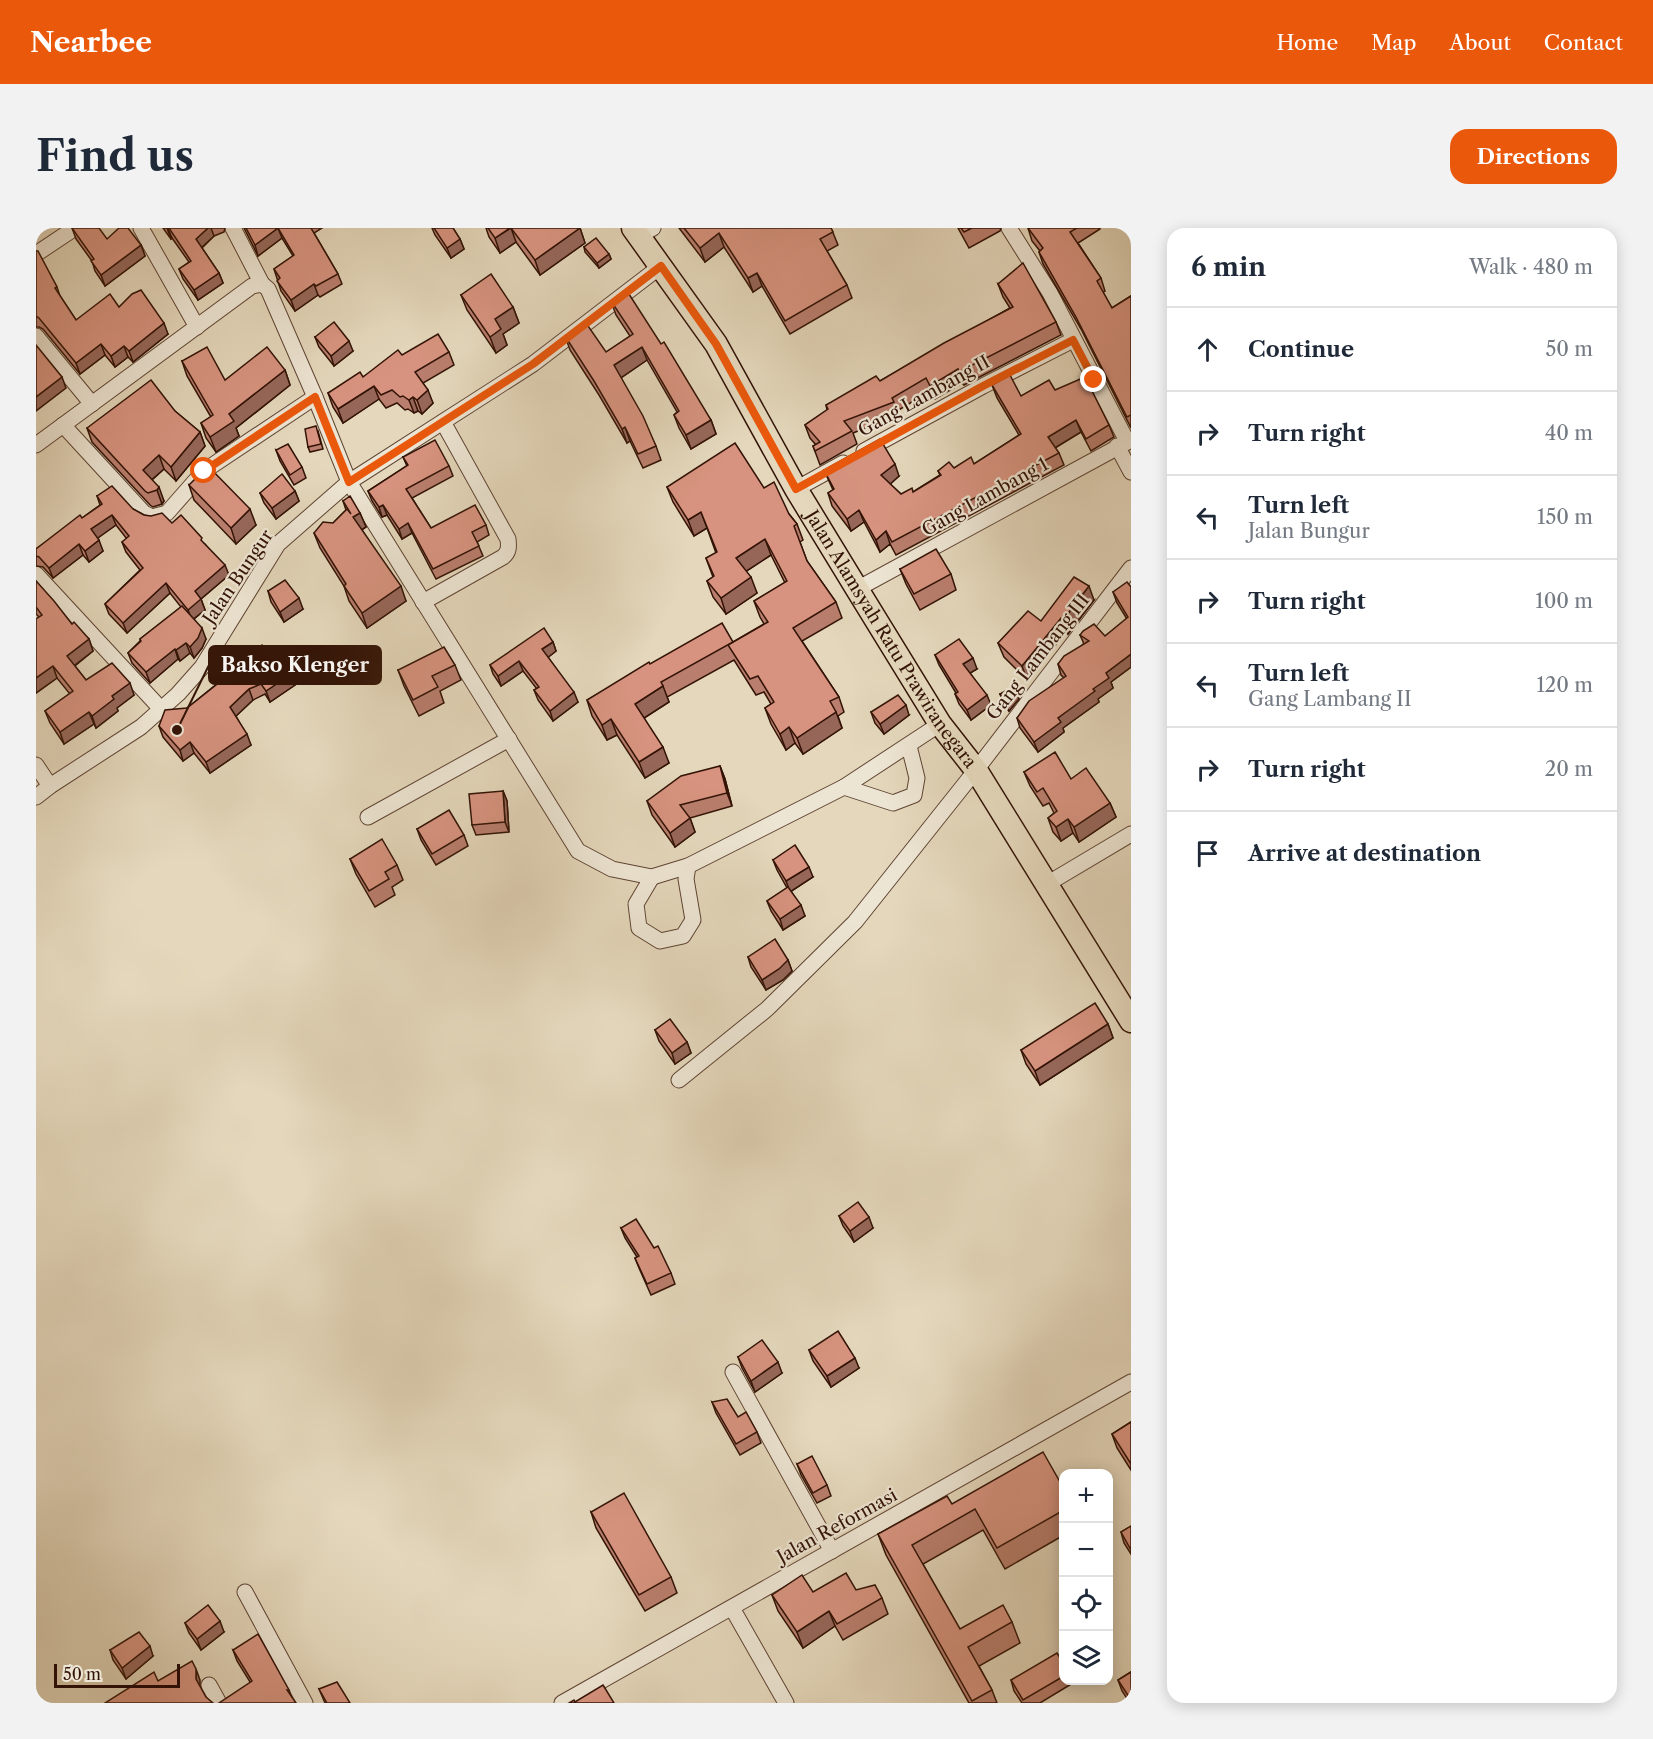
<!DOCTYPE html>
<meta charset="utf-8">
<style>
body{margin:0;font-family:"Libre Caslon Text",serif;background:#f2f2f3;color:#1f2937}
.controls{position:absolute;right:18px;bottom:18px;display:grid;overflow:hidden;border-radius:12px;box-shadow:0 3px 15px #0003}
.controls button{width:54px;height:54px;display:grid;place-items:center;padding:0;border:0;border-bottom:2px solid #e0e1e3;background:#fff;color:#1f2937;font:30px sans-serif}
.scale{position:absolute;left:18px;bottom:15px;width:126px;box-sizing:border-box;padding-left:6px;border:3px solid #331306;border-top:0;font-size:16px;line-height:21px;white-space:nowrap;color:#331306;-webkit-text-stroke:4px #ede5d3;paint-order:stroke}
.stop{position:absolute;width:18px;height:18px;margin:-14px;border:4px solid #ea580c;border-radius:50%;background:#fff}
.stop.end{background:#ea580c;border-color:#fff;box-shadow:0 2px 6px #0008}
.list{margin:0;padding:0;list-style:none}
h2{display:flex;justify-content:space-between;align-items:center;height:78px;margin:0;padding:0 24px;font-size:26px}
h2 small{font-size:20px;font-weight:400;color:#747a83}
.list li{display:grid;grid-template-columns:39px 1fr auto;gap:18px;align-items:center;box-sizing:border-box;height:84px;padding:0 24px;border-top:2px solid #e0e1e3}
.list b{display:block;font-size:22px;white-space:nowrap}
.list p{margin:0;font-size:20px;white-space:nowrap;color:#747a83}
.list em{font-size:20px;font-style:normal;color:#747a83}
.icon{flex:none;width:33px;height:33px;fill:none;stroke:currentColor;stroke-width:2;stroke-linecap:round;stroke-linejoin:round}
.map{position:relative;flex:none;width:1095px;height:1475px;overflow:hidden;border-radius:18px}
header{display:flex;align-items:center;gap:36px;box-sizing:border-box;height:84px;padding:0 30px;background:#ea580c;color:#fff}
header strong{font-size:28px}
nav{display:flex;gap:33px;margin-inline-start:auto;font-size:21px}
.intro{display:flex;align-items:center;justify-content:space-between;box-sizing:border-box;height:144px;padding:0 36px}
h1{margin:0;font-size:42px}
.button{padding:15px 27px;border-radius:18px;background:#ea580c;color:#fff;font-size:21px;font-weight:700}
main{display:flex;gap:36px;padding:0 36px}
aside{flex:1;background:#fff;border-radius:18px;box-shadow:0 3px 15px #0003}
.map>svg:first-child{display:block}
</style>
<header>
<strong>Nearbee</strong>
<nav><a>Home</a><a>Map</a><a>About</a><a>Contact</a></nav>
</header>
<div class="intro"><h1>Find us</h1><a class="button">Directions</a></div>
<main>
<div class="map">
<svg width="1095" height="1475" viewBox="0 0 1095 1475">
<rect width="100%" height="100%" fill="#e4d7bb"/>
<filter id="stains"><feTurbulence type="fractalNoise" baseFrequency=".00333" numOctaves="4"/><feColorMatrix values="0 0 0 0 .2 0 0 0 0 .09 0 0 0 0 .02 0 0 0 .5 -.17"/></filter>
<radialGradient id="worn" r=".72"><stop offset=".6" stop-color="#630" stop-opacity="0"/><stop offset="1" stop-color="#630" stop-opacity=".3"/></radialGradient>
<g fill="none" stroke-linecap="round" stroke-linejoin="round">
<defs>
<g id="street">
<polyline points="105,0 161,99"/>
<polyline points="197,0 226,56"/>
<polyline points="973,0 1014,65 1091,213"/>
<polyline points="603,8 617,0"/>
<polyline points="0,26 39,0"/>
<polyline points="0,108 56,176"/>
<polyline points="27,197 108,285 116,289 131,285 168,243 279,169"/>
<polyline points="0,217 216,58 226,56 232,61 279,169 313,254 542,623 576,641 616,649 652,638 808,559 904,496"/>
<polyline points="1081,218 1095,244"/>
<polyline points="828,223 947,158 1037,112"/>
<polyline points="760,261 807,235"/>
<polyline points="0,346 125,481"/>
<polyline points="821,361 1095,212"/>
<path d="M387,374L467,329C473,324 473,319 472,311L407,194"/>
<polyline points="0,537 14,558"/>
<polyline points="808,559 857,575 878,567 881,550 873,518"/>
<polyline points="0,569 14,558 105,499 142,466 166,439 242,316 313,254 497,136 625,38"/>
<polyline points="332,589 473,511"/>
<polyline points="616,649 600,676 603,700 624,713 647,708 657,692 650,651 652,638"/>
<polyline points="1011,656 1095,606"/>
<polyline points="643,852 731,781 819,694 940,542 1095,340"/>
<polyline points="697,1144 796,1323"/>
<polyline points="209,1364 269,1475"/>
<polyline points="696,1380 750,1475"/>
<polyline points="173,1457 183,1475"/>
<polyline points="526,1475 1095,1154"/>
</g>
<g id="primary">
<path id="s1" d="M597,0L680,116L760,261L821,361L904,496L940,542L1095,793"/>
</g>
</defs>
<use href="#street" stroke="#5f4433" stroke-width="17"/>
<use href="#primary" stroke="#331306" stroke-width="25"/>
<use href="#street" stroke="#ede5d3" stroke-width="15"/>
<use href="#primary" stroke="#e4d7bb" stroke-width="22"/>
</g>
<g fill="#b97e6d" stroke="#331306" stroke-width="1.5">
<polygon points="36,0 71,11 105,17 109,28 69,58 59,43 56,33 40,11"/>
<polygon points="127,0 189,0 188,4 178,8 166,20 183,45 187,55 162,72 147,51 143,41 153,34 136,10 135,11"/>
<polygon points="208,0 286,0 278,5 302,46 306,56 284,69 282,67 259,83 245,63 238,41 257,28 246,10 222,28"/>
<polygon points="396,0 417,0 424,11 428,21 415,30 399,7"/>
<polygon points="450,0 544,0 549,15 504,47 480,14 464,25 453,9"/>
<polygon points="643,0 795,0 802,17 791,23 811,57 816,70 754,106 726,58 717,64 688,19 669,34"/>
<polygon points="922,0 965,0 964,3 933,20"/>
<polygon points="992,0 1064,0 1064,1 1042,15 1065,50 1069,63 1067,64 1076,80 1095,68 1095,200 1045,101 1007,36 1003,24 1004,23 996,13"/>
<polygon points="548,19 573,26 575,31 563,40 549,24"/>
<polygon points="0,23 21,59 24,68 40,92 83,79 132,106 97,134 92,129 79,139 69,127 44,146 7,101 3,99 0,99"/>
<polygon points="962,56 1020,94 1025,107 928,157 926,155 899,171 894,163 861,183 863,187 817,205 821,216 784,237 777,218 780,217 774,210 769,197 791,182 790,177 844,153 974,80 967,69"/>
<polygon points="425,67 477,79 483,95 467,106 471,117 460,125 431,82"/>
<polygon points="575,73 675,192 680,206 655,221 643,200 638,187 641,184 611,132 585,150 620,218 625,232 607,240 594,213 591,215 563,167 534,122 529,108 570,124 594,108 580,87"/>
<polygon points="279,109 317,123 298,138 283,119"/>
<polygon points="413,124 418,137 387,155 397,175 386,186 382,183 378,185 372,181 369,182 361,175 350,180 343,171 307,195 297,179 292,165 327,149 366,127"/>
<polygon points="146,133 189,152 249,142 254,157 200,200 203,208 180,224 170,210 165,195 175,189 151,148"/>
<polygon points="956,157 985,168 1019,162 1073,197 1078,209 1055,223 1045,204 1019,220 1023,225 1028,237 860,327 854,316 844,324 828,294 815,303 796,278 792,265 797,262 788,242 863,248 854,256 865,266 877,264 904,247 902,243 938,236 983,207 961,170"/>
<polygon points="139,183 164,204 169,218 140,253 128,241 116,252 128,273 126,276 117,279 114,277 56,214 51,200"/>
<polygon points="282,203 287,221 274,224 272,219"/>
<polygon points="240,222 266,239 270,250 258,257 244,233"/>
<polygon points="367,229 413,238 417,248 376,270 395,300 450,297 453,307 441,314 447,328 400,351 376,305 366,311 351,287 346,289 336,273 332,263 371,238"/>
<polygon points="153,257 220,297 200,316 158,272"/>
<polygon points="631,259 728,260 753,286 761,296 767,312 764,314 771,333 800,374 806,390 766,413 803,469 808,484 802,488 806,500 767,526 759,515 750,522 735,496 729,480 735,476 728,464 720,467 698,432 631,469 633,474 608,490 633,535 609,550 581,507 571,512 556,488 551,472 614,436 697,414 728,396 724,389 718,373 749,355 735,327 710,343 721,365 690,386 677,369 671,353 677,349 670,330 680,325 671,300 658,308 637,274"/>
<polygon points="259,263 263,273 240,291 228,275 224,265"/>
<polygon points="61,268 97,281 108,287 136,295 169,316 193,347 165,371 169,382 158,391 170,411 166,420 158,430 154,425 144,433 142,431 114,455 96,435 92,425 104,413 104,411 145,379 134,365 91,405 73,386 69,376 104,342 90,324 86,314 91,311 80,297 61,310 67,323 53,334 47,327 17,350 7,339 0,338 0,321 46,290 64,277"/>
<polygon points="307,273 324,285 330,299 326,302 370,373 331,400 313,373 308,358 284,320 278,305 297,295 310,282"/>
<polygon points="864,341 915,346 920,362 884,382 870,356"/>
<polygon points="0,353 36,396 53,411 57,423 39,438 50,452 98,467 81,480 82,483 60,500 58,496 28,516 14,495 9,483 34,466 21,450 0,465 3,389 0,386"/>
<polygon points="1095,359 1095,439 1075,454 1077,460 1062,471 1063,474 1027,500 1028,504 1002,524 984,500 981,490 1028,450 1025,447 1022,436 1048,416 1044,407 1069,408 1091,391 1081,375 1077,364"/>
<polygon points="232,363 267,381 248,394 235,374"/>
<polygon points="1058,372 1032,406 1030,404 991,452 968,429 962,415 1005,393"/>
<polygon points="517,414 520,423 512,429 542,474 517,493 502,472 498,462 501,461 487,443 465,458 457,446 454,437"/>
<polygon points="899,427 941,441 934,445 955,477 935,492 923,476 919,466 920,465 903,437"/>
<polygon points="239,432 258,444 262,455 234,474 229,466 217,472 200,488 215,517 174,545 158,525 147,533 127,509 123,498 151,480 188,450 185,441"/>
<polygon points="419,437 425,452 404,463 408,475 383,488 368,458 362,442"/>
<polygon points="964,466 983,471 973,483 968,477"/>
<polygon points="835,484 873,487 848,506 839,495"/>
<polygon points="684,538 689,551 696,578 654,590 659,604 639,619 616,587 611,573"/>
<polygon points="988,544 1035,551 1074,575 1080,589 1043,614 1037,605 1025,613 1017,604 1012,590 1018,585 1013,575 1007,578 994,558"/>
<polygon points="467,563 471,573 473,604 440,607 436,597"/>
<polygon points="381,601 428,607 432,618 400,637 385,612"/>
<polygon points="314,631 361,637 367,652 356,659 359,667 339,679 320,646"/>
<polygon points="737,632 777,649 755,663 769,688 747,702 735,683 731,673 751,660 741,642"/>
<polygon points="712,729 752,732 756,743 747,752 730,762 715,739"/>
<polygon points="1072,796 1077,810 1004,857 990,836 985,822"/>
<polygon points="619,802 651,814 655,825 639,836 623,813"/>
<polygon points="803,988 837,1000 818,1014 807,998"/>
<polygon points="585,1000 618,1020 635,1045 639,1056 615,1067 603,1040 599,1030 601,1029 589,1010"/>
<polygon points="773,1122 823,1140 795,1159 777,1133"/>
<polygon points="702,1129 746,1145 719,1164 706,1140"/>
<polygon points="676,1174 721,1204 725,1215 704,1227 680,1185"/>
<polygon points="1095,1194 1095,1242 1081,1220 1076,1206"/>
<polygon points="761,1236 791,1257 795,1268 781,1275 765,1247"/>
<polygon points="1028,1261 1028,1307 969,1341 947,1302 887,1336 924,1401 976,1394 984,1415 943,1438 956,1462 961,1475 933,1475 850,1327 842,1306 916,1276"/>
<polygon points="555,1284 635,1349 641,1365 609,1383 560,1300"/>
<polygon points="1095,1298 1095,1326 1088,1315 1085,1304"/>
<polygon points="820,1362 846,1370 852,1386 807,1412 799,1398 767,1420 742,1383 736,1367 777,1364"/>
<polygon points="149,1395 188,1404 165,1422 153,1405"/>
<polygon points="74,1422 117,1428 90,1451 77,1432"/>
<polygon points="197,1422 253,1462 255,1468 214,1454 201,1433"/>
<polygon points="1028,1436 1028,1452 1035,1452 1037,1455 1004,1475 986,1475 978,1463 975,1452"/>
<polygon points="1095,1444 1095,1475 1094,1475 1086,1463 1082,1452"/>
<polygon points="283,1461 314,1475 289,1475"/>
</g>
<g fill="#966759" stroke="#331306" stroke-width="1.5">
<polygon points="131,0 132,0 136,10 135,11"/>
<polygon points="172,0 175,0 178,8 164,21 160,11"/>
<polygon points="242,0 246,10 222,28 219,17"/>
<polygon points="475,0 480,14 464,25 459,10"/>
<polygon points="544,0 549,15 504,47 499,32"/>
<polygon points="683,5 688,19 669,34 664,20"/>
<polygon points="424,11 428,21 415,30 411,20"/>
<polygon points="105,17 109,28 69,58 65,47"/>
<polygon points="573,26 575,31 563,40 561,35"/>
<polygon points="183,45 187,55 162,72 158,62"/>
<polygon points="721,45 726,58 717,64 712,50"/>
<polygon points="278,56 282,67 259,83 255,72"/>
<polygon points="477,79 483,95 467,106 471,117 460,125 454,109 459,91"/>
<polygon points="128,95 132,106 97,134 93,123"/>
<polygon points="313,113 317,123 298,138 295,128"/>
<polygon points="65,116 69,127 44,146 40,135"/>
<polygon points="88,118 92,129 79,139 75,128"/>
<polygon points="606,119 611,132 583,151 578,137"/>
<polygon points="249,142 254,157 200,200 203,208 180,224 174,209 193,186"/>
<polygon points="26,149 30,160 0,183 0,169"/>
<polygon points="338,158 343,171 307,195 302,181"/>
<polygon points="392,162 397,175 386,186 381,172"/>
<polygon points="377,169 382,183 378,185 373,172"/>
<polygon points="675,192 680,206 655,221 650,207"/>
<polygon points="1040,192 1045,204 1017,221 1012,209"/>
<polygon points="589,199 594,213 591,215 586,201"/>
<polygon points="164,204 169,218 140,253 135,239"/>
<polygon points="123,227 128,241 112,255 107,242"/>
<polygon points="859,236 863,248 850,260 845,247"/>
<polygon points="123,259 128,273 126,276 121,262"/>
<polygon points="259,263 263,273 240,291 236,280"/>
<polygon points="347,277 351,287 346,289 343,279"/>
<polygon points="214,281 220,297 200,316 195,300"/>
<polygon points="823,282 828,294 815,303 811,291"/>
<polygon points="665,284 671,300 658,308 652,292"/>
<polygon points="324,285 330,299 322,304 317,289"/>
<polygon points="76,287 80,297 59,312 55,301"/>
<polygon points="372,295 376,305 366,311 363,301"/>
<polygon points="850,303 854,316 844,324 840,312"/>
<polygon points="729,311 735,327 706,346 700,330"/>
<polygon points="63,312 67,323 53,334 49,323"/>
<polygon points="43,316 47,327 17,350 13,340"/>
<polygon points="189,337 193,347 165,371 169,382 156,392 152,382 159,363"/>
<polygon points="715,349 721,365 690,386 685,370"/>
<polygon points="130,355 134,365 91,405 87,395"/>
<polygon points="365,358 370,373 331,400 326,385"/>
<polygon points="1053,358 1058,372 1032,406 1027,392"/>
<polygon points="263,370 267,381 248,394 244,384"/>
<polygon points="1025,390 1030,404 991,452 986,438"/>
<polygon points="166,400 170,411 166,420 158,430 154,419"/>
<polygon points="53,411 57,423 35,440 31,428"/>
<polygon points="517,414 520,423 510,431 506,421"/>
<polygon points="150,415 154,425 144,433 140,422"/>
<polygon points="139,421 142,431 114,455 110,444"/>
<polygon points="1095,426 1095,439 1075,454 1077,460 1062,471 1063,474 1027,500 1028,504 1002,524 998,514 1022,490 1057,461 1070,445"/>
<polygon points="937,430 941,441 931,447 927,436"/>
<polygon points="483,433 487,443 465,458 462,448"/>
<polygon points="17,438 21,450 0,465 0,450"/>
<polygon points="258,444 262,455 234,474 230,463"/>
<polygon points="94,455 98,467 81,480 82,483 60,500 56,488 76,468"/>
<polygon points="627,458 633,474 605,492 599,476"/>
<polygon points="979,460 983,471 973,483 969,473"/>
<polygon points="213,461 217,472 198,490 194,479"/>
<polygon points="538,464 542,474 517,493 514,483"/>
<polygon points="951,467 955,477 935,492 931,482"/>
<polygon points="870,477 873,487 848,506 844,496"/>
<polygon points="53,484 58,496 28,516 24,504"/>
<polygon points="800,484 806,500 767,526 761,510"/>
<polygon points="575,491 581,507 571,512 566,497"/>
<polygon points="753,499 759,515 750,522 744,506"/>
<polygon points="211,506 215,517 174,545 170,534"/>
<polygon points="154,514 158,525 147,533 144,522"/>
<polygon points="627,519 633,535 609,550 603,534"/>
<polygon points="684,538 689,551 696,578 691,565"/>
<polygon points="467,563 471,573 473,604 469,594"/>
<polygon points="1074,575 1080,589 1043,614 1038,599"/>
<polygon points="654,590 659,604 639,619 634,605"/>
<polygon points="1032,591 1037,605 1025,613 1020,599"/>
<polygon points="773,639 777,649 754,664 750,653"/>
<polygon points="765,677 769,688 747,702 744,691"/>
<polygon points="752,732 756,743 747,752 730,762 726,752"/>
<polygon points="1072,796 1077,810 1004,857 999,843"/>
<polygon points="651,814 655,825 639,836 636,825"/>
<polygon points="833,989 837,1000 818,1014 814,1003"/>
<polygon points="819,1130 823,1140 795,1159 791,1148"/>
<polygon points="742,1134 746,1145 719,1164 715,1153"/>
<polygon points="793,1383 799,1398 767,1420 761,1404"/>
<polygon points="184,1393 188,1404 165,1422 161,1411"/>
<polygon points="114,1418 117,1428 90,1451 86,1440"/>
<polygon points="160,1441 164,1452 164,1462 160,1451"/>
</g>
<g fill="#d7937f" stroke="#331306" stroke-width="1.5">
<polygon points="36,0 63,0 71,11 83,0 92,0 105,17 65,47 55,33 58,31"/>
<polygon points="133,0 172,0 160,11 183,45 158,62 143,41 155,33"/>
<polygon points="210,0 242,0 219,17"/>
<polygon points="242,0 275,0 302,46 280,58 278,56 255,72 241,53 244,50 238,41 258,27"/>
<polygon points="398,0 417,0 424,11 411,20"/>
<polygon points="452,0 474,0 459,10"/>
<polygon points="475,0 544,0 499,32"/>
<polygon points="648,0 795,0 797,4 784,11 811,57 749,93 721,45 712,50 683,5 664,20"/>
<polygon points="925,0 936,0 928,4"/>
<polygon points="992,0 1041,0 1034,4 1065,50 1061,53 1076,80 1095,68 1095,187 1091,189 1040,89 1003,24 1007,20"/>
<polygon points="560,10 573,26 561,35 548,19"/>
<polygon points="0,23 2,23 21,59 19,60 40,92 74,66 83,79 96,66 105,62 128,95 93,123 88,118 75,128 65,116 40,135 3,90 0,88"/>
<polygon points="987,35 1020,94 923,144 922,141 894,158 890,150 856,170 858,174 808,193 816,203 779,223 777,218 784,214 769,197 792,181 790,177 840,148 844,153 908,115 977,79 962,56"/>
<polygon points="455,46 477,79 459,91 465,101 454,109 425,67"/>
<polygon points="591,63 625,116 628,114 675,192 650,207 638,187 643,183 606,119 578,137 607,188 620,218 602,226 589,199 586,201 558,153 529,108 550,95 570,124 597,106 575,73"/>
<polygon points="298,94 313,113 295,128 279,109"/>
<polygon points="402,106 413,124 379,144 392,162 381,172 377,169 373,172 367,168 364,169 356,162 345,167 338,158 302,181 292,165 324,144 327,149 362,122 366,127"/>
<polygon points="0,117 26,149 0,169"/>
<polygon points="171,119 189,152 231,119 249,142 193,186 198,193 174,209 165,195 177,187 146,133"/>
<polygon points="974,147 985,168 1013,152 1019,162 1049,149 1073,197 1050,211 1040,192 1012,209 1023,225 856,314 850,303 840,312 823,282 811,291 792,265 798,261 788,242 844,211 859,236 845,247 865,266 876,260 877,264 905,247 902,243 913,234 918,240 935,229 938,236 985,206 956,157"/>
<polygon points="115,152 139,183 164,204 135,239 123,227 107,242 123,259 121,262 112,265 109,263 51,200"/>
<polygon points="280,198 285,216 272,219 269,201"/>
<polygon points="399,212 413,238 370,261 395,300 439,277 450,297 436,304 443,318 397,341 372,295 363,301 347,277 343,279 332,263 372,237 367,229"/>
<polygon points="699,215 728,260 738,254 753,286 761,296 758,298 771,333 800,374 757,400 803,469 794,473 800,484 761,510 753,499 744,506 729,480 738,474 722,448 714,451 692,417 732,394 718,373 751,353 729,311 700,330 715,349 685,370 671,353 678,348 670,330 681,324 665,284 652,292 631,259"/>
<polygon points="252,216 266,239 254,247 240,222"/>
<polygon points="172,238 214,281 195,300 153,257"/>
<polygon points="246,246 259,263 236,280 224,265"/>
<polygon points="76,258 97,281 108,287 115,288 126,285 136,295 145,287 166,310 165,312 189,337 159,363 165,371 152,382 130,355 87,395 69,376 107,340 86,314 93,308 76,287 55,301 63,312 49,323 43,316 13,340 3,329 0,328 0,321 44,287 46,290 66,276 61,268"/>
<polygon points="314,268 324,285 317,289 365,358 326,385 308,358 310,356 278,305 287,294 297,295 311,281 315,286 307,273"/>
<polygon points="900,321 915,346 878,366 864,341"/>
<polygon points="1038,349 1053,358 1027,392 1025,390 986,438 962,415 992,383 1005,393"/>
<polygon points="249,352 263,370 244,384 232,363"/>
<polygon points="0,353 18,373 36,396 38,394 53,411 31,428 50,452 76,435 94,455 76,468 78,471 56,488 53,484 24,504 9,483 37,463 17,438 0,450 0,391 6,387 0,379"/>
<polygon points="1091,354 1095,359 1095,426 1070,445 1073,450 1057,461 1059,463 1022,490 1025,494 998,514 981,490 993,473 1030,448 1022,436 1028,428 1053,413 1044,407 1047,403 1058,396 1069,408 1092,389 1077,364"/>
<polygon points="146,378 166,400 162,410 154,419 150,415 140,422 139,421 110,444 92,425 105,413 104,411"/>
<polygon points="686,395 697,414 625,454 627,458 599,476 627,519 603,534 575,491 566,497 551,472 613,434 614,436"/>
<polygon points="508,400 517,414 506,421 538,464 514,483 498,462 503,459 483,433 462,448 454,437"/>
<polygon points="923,411 937,430 927,436 951,467 931,482 919,466 922,464 899,427"/>
<polygon points="226,417 239,432 248,429 258,444 230,463 225,456 213,461 194,479 211,506 170,534 154,514 144,522 123,498 129,482 151,480 190,449 185,441 199,426 219,423"/>
<polygon points="408,419 419,437 396,448 402,459 377,472 362,442"/>
<polygon points="978,458 979,460 969,473 964,466"/>
<polygon points="862,467 870,477 844,496 835,484"/>
<polygon points="1019,524 1035,551 1050,540 1074,575 1038,599 1032,591 1020,599 1012,590 1021,583 1007,560 1001,564 988,544"/>
<polygon points="684,538 691,565 644,577 654,590 634,605 611,573 645,548"/>
<polygon points="467,563 469,594 436,597 433,566"/>
<polygon points="413,582 428,607 396,626 381,601"/>
<polygon points="346,611 361,637 349,644 353,651 333,663 314,631"/>
<polygon points="759,617 773,639 750,653 737,632"/>
<polygon points="752,659 765,677 744,691 731,673"/>
<polygon points="739,711 752,732 743,741 726,752 712,729"/>
<polygon points="1059,775 1072,796 999,843 985,822"/>
<polygon points="634,791 651,814 636,825 619,802"/>
<polygon points="822,974 833,989 814,1003 803,988"/>
<polygon points="600,991 618,1020 622,1018 635,1045 611,1056 599,1030 603,1028 585,1000"/>
<polygon points="802,1103 819,1130 791,1148 773,1122"/>
<polygon points="726,1112 742,1134 715,1153 702,1129"/>
<polygon points="691,1171 702,1189 710,1184 721,1204 700,1216 676,1174"/>
<polygon points="1095,1194 1095,1236 1076,1206"/>
<polygon points="1007,1224 1028,1261 1028,1282 961,1320 939,1281 876,1317 924,1401 967,1377 976,1394 932,1419 956,1462 936,1473 842,1306 911,1268 916,1276"/>
<polygon points="776,1228 791,1257 777,1265 761,1236"/>
<polygon points="588,1265 635,1349 603,1367 555,1284"/>
<polygon points="1095,1298 1095,1322 1085,1304"/>
<polygon points="810,1345 820,1362 839,1357 846,1370 801,1396 793,1383 761,1404 736,1367 766,1347 777,1364"/>
<polygon points="172,1377 184,1393 161,1411 149,1395"/>
<polygon points="103,1404 114,1418 86,1440 74,1422"/>
<polygon points="222,1406 253,1462 251,1462 260,1475 183,1475 216,1453 197,1422"/>
<polygon points="1021,1425 1028,1436 1028,1448 987,1472 975,1452"/>
<polygon points="156,1433 160,1441 160,1451 170,1469 177,1475 69,1475 118,1444 122,1453"/>
<polygon points="1095,1444 1095,1472 1082,1452"/>
<polygon points="301,1454 314,1475 291,1475 283,1461"/>
<polygon points="567,1457 578,1475 533,1475 538,1472 539,1474"/>
</g>
<g fill="none" stroke-linecap="round" stroke-linejoin="round">
<polyline stroke="#ea580c" stroke-width="8" points="168,243 279,169 313,254 497,136 625,38 680,116 760,261 947,158 1037,112 1058,152"/>
</g>
<g text-anchor="middle" dominant-baseline="central" stroke-width="4.5" stroke-linejoin="round" paint-order="stroke">
<g font-size="18" fill="#331306" stroke="#ede5d3">
<text transform="translate(888 168) rotate(-29)">Gang Lambang II</text>
<text transform="translate(949 269) rotate(-29)">Gang Lambang 1</text>
<text transform="translate(202 349) rotate(-56)">Jalan Bungur</text>
<text stroke="none"><textPath href="#s1" startOffset="486">Jalan Alamsyah Ratu Prawiranegara</textPath></text>
<text transform="translate(1002 429) rotate(-52)">Gang Lambang III</text>
<text transform="translate(801 1298) rotate(-29)">Jalan Reformasi</text>
</g>
</g>
<path fill="none" stroke="#331306" stroke-width="2" d="M141 502L173 437"/>
<circle fill="#331306" stroke="#ede5d3" stroke-width="2" cx="141" cy="502" r="6"/>
<rect fill="#331306" stroke="#331306" stroke-width="2" x="173" y="418" width="172" height="38" rx="6"/>
<g font-size="20" text-anchor="middle" font-weight="bold" fill="#fff">
<text x="259" y="444">Bakso Klenger</text>
</g>
<rect width="100%" height="100%" filter="url(#stains)"/>
<rect width="100%" height="100%" fill="url(#worn)"/>
</svg>
<div class="controls">
<button>+</button>
<button>−</button>
<button><svg class="icon" aria-label="locate" viewBox="0 0 24 24"><circle cx="12" cy="12" r="6"/><path d="M12 2v4M12 18v4M2 12h4M18 12h4"/></svg></button>
<button><svg class="icon" aria-label="layers" viewBox="0 0 24 24"><path d="M12 4l9 5-9 5-9-5zM3 14l9 5 9-5"/></svg></button>
</div>
<div class="scale">50 m</div>
<div class="stop" style="left:168px;top:243px"></div>
<div class="stop end" style="left:1058px;top:152px"></div>
</div>
<aside>
<h2>6 min<small>Walk · 480 m</small></h2>
<ul class="list">
<li><svg class="icon" aria-label="ahead" viewBox="0 0 24 24"><path d="M12 20V5M6 11l6-6 6 6"/></svg><div><b>Continue</b></div><em>50 m</em></li>
<li><svg class="icon" aria-label="right" viewBox="0 0 24 24"><path d="M7 20v-9h11M14 6l5 5-5 5"/></svg><div><b>Turn right</b></div><em>40 m</em></li>
<li><svg class="icon" aria-label="left" viewBox="0 0 24 24"><path d="M17 20v-9H6M10 6l-5 5 5 5"/></svg><div><b>Turn left</b><p>Jalan Bungur</p></div><em>150 m</em></li>
<li><svg class="icon" aria-label="right" viewBox="0 0 24 24"><path d="M7 20v-9h11M14 6l5 5-5 5"/></svg><div><b>Turn right</b></div><em>100 m</em></li>
<li><svg class="icon" aria-label="left" viewBox="0 0 24 24"><path d="M17 20v-9H6M10 6l-5 5 5 5"/></svg><div><b>Turn left</b><p>Gang Lambang II</p></div><em>120 m</em></li>
<li><svg class="icon" aria-label="right" viewBox="0 0 24 24"><path d="M7 20v-9h11M14 6l5 5-5 5"/></svg><div><b>Turn right</b></div><em>20 m</em></li>
<li><svg class="icon" aria-label="arrive" viewBox="0 0 24 24"><path d="M6 21V4h12l-3 4 3 4H6"/></svg><div><b>Arrive at destination</b></div></li>
</ul>
</aside>
</main>
